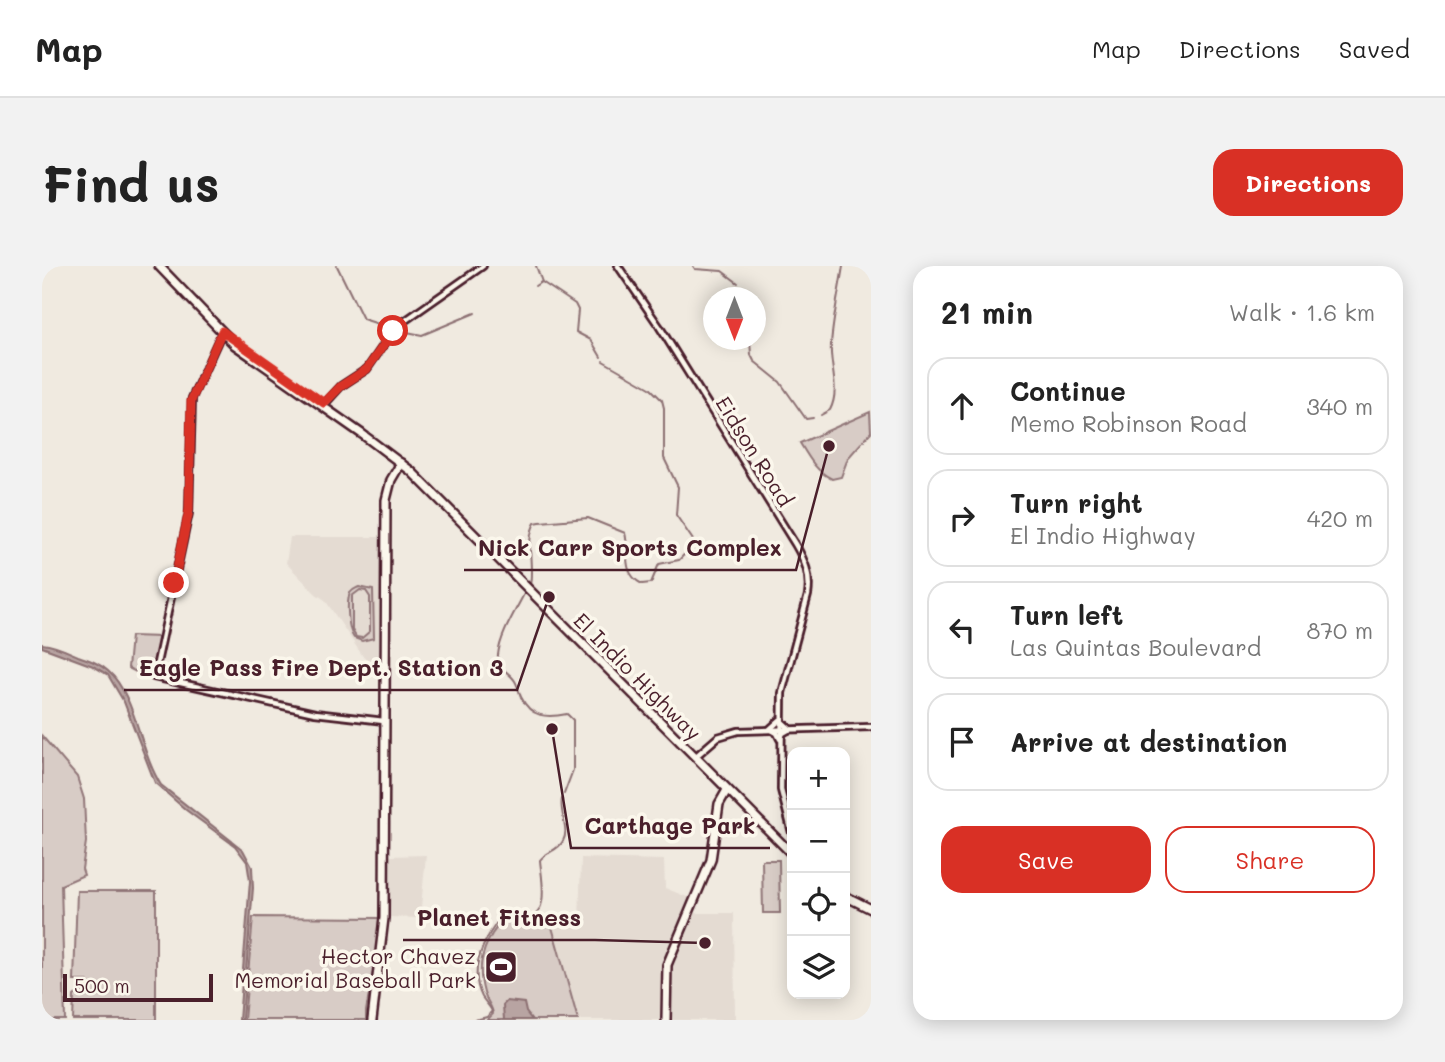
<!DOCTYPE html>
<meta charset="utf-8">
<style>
body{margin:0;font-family:Mali,sans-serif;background:#f2f2f2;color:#222}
.controls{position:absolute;right:21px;bottom:21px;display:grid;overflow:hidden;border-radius:14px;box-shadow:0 4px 18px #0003}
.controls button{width:63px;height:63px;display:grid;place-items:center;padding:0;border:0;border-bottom:2px solid #e0e0e0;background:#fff;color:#222;font:35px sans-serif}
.compass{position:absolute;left:661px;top:21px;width:63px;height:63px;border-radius:50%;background:#fff;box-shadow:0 4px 18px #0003;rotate:180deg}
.scale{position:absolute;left:21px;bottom:18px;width:150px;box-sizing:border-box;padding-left:7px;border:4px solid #4a1f2b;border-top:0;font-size:19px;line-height:24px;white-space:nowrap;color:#4a1f2b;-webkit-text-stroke:5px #fbf7ec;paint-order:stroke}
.stop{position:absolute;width:21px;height:21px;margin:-16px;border:5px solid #d93025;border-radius:50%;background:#fff}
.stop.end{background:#d93025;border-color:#fff;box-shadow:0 2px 7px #0008}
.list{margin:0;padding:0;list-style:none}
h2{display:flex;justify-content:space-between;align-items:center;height:91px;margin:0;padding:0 28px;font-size:30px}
h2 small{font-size:23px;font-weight:400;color:#767676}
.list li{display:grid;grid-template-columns:46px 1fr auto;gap:21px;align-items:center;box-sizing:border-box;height:98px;margin:0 14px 14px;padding:0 14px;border:2px solid #e0e0e0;border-radius:21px}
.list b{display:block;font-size:26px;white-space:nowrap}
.list p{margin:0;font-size:23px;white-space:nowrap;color:#767676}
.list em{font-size:23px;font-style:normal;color:#767676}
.actions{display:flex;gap:14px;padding:21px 28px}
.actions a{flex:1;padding:16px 0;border:2px solid #d93025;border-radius:21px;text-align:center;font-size:24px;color:#d93025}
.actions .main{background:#d93025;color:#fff}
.icon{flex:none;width:38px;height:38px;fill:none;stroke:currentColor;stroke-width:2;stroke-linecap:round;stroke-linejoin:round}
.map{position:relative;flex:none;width:829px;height:754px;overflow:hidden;border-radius:21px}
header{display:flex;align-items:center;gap:42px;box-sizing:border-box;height:98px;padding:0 35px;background:#fff;border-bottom:2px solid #e0e0e0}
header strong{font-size:33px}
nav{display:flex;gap:38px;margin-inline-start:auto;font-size:24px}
.intro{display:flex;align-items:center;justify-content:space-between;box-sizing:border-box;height:168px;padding:0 42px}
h1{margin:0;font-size:49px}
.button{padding:18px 32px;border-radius:21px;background:#d93025;color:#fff;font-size:24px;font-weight:700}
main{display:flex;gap:42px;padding:0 42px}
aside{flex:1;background:#fff;border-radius:21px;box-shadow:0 4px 18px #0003}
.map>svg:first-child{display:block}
</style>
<header>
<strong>Map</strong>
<nav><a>Map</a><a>Directions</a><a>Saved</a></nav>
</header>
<div class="intro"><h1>Find us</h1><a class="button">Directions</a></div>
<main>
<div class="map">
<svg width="829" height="754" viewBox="0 0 829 754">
<rect width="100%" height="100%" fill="#f0eae0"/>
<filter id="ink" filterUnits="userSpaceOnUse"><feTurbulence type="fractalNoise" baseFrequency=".0143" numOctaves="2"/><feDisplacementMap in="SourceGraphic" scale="14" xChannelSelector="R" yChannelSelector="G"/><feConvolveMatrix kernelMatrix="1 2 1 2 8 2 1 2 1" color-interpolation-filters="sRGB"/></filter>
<g filter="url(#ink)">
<g fill="#e4dbd2">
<polygon points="248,271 337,271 338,396 322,392 283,334 274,328 244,297"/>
<polygon points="384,589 378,652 346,651 348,590"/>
<polygon points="539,592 622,594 623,622 650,633 623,693 620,711 620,754 535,754 510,661 537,657"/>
<polygon points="650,647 692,647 693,754 626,754 627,700"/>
</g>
<g fill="#d8ccc6" stroke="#917678" stroke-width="2" fill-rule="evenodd">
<path d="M828,146L829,166L806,192L799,211L790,213C774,205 767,192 758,177Z"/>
<path d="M317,321L331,324L332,372L320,375L312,372C306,365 304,336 308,327C311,323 313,323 317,321ZM318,324L324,325L328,331V365L320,372L314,371L310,364V330Z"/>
<polygon points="89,370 119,371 110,414 86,402"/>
<polygon points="0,470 35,511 42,533 44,576 40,603 42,609 19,619 23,754 0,754"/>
<polygon points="720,594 737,594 738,647 721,647"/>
<polygon points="35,625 114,625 114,754 31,754 32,730 42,722 45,715 32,715"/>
<polygon points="211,651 337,652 335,684 324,745 324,754 202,754"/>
<path d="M465,652C484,656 492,653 510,661L536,754H445L451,748C450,739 444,735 442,727C436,705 438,688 450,668C455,661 458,655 465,652Z"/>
</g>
<g fill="#b8a4a2" stroke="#8c6f72" stroke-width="2">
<path d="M0,378C13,379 25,385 36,390C47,394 57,397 66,405C94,429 98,487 119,519L201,584L210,601L211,622L200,754H197L208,615L205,596L193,580L144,544L113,517L82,436L66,409L51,400L0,381Z"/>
<polygon points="465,735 482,737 484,746 490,754 462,754 461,739"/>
</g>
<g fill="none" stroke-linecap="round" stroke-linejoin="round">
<g stroke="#8c6f72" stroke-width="2">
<polyline points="295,0 321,53 349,62"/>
<polyline points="494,0 500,16 533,38 536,44 534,66 549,74 559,91"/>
<polyline points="651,0 653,3 680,5 696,17"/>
<polyline points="493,20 499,16"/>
<polyline points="355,64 380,69 433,47"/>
<polyline points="708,74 709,89 712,95 738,116 764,153 771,152"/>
<path d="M779,149L788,144C799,123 787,99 789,78C791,52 797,26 801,0"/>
<path d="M488,319C492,300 483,274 493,257L498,256L546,252L583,267C588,284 578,307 600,318L609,317L617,298L637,294L653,277L634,249L636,221L622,192V142L620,134L608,122L561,95"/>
<path d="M482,328C473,346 458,369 456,389C454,403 467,405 473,415C476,420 477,426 479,431C489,452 505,452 525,448L531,454V504L522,528"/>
<path d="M433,754L445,751L450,745C447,739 443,736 440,731C426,703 442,673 459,651C467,648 473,653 481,653C510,653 499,610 498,594C504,586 517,584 521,575C528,563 517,547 520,533"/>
</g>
<defs>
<g id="minor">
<path d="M576,0L617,60L753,278C763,295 769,309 766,329L740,427L739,524L750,567"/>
<polyline points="180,66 150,132 147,247 112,411 273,447 342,455"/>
<polyline points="281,140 299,120 325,103 354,61 441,0"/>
<polygon points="738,454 748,463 741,467 738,473 735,467 728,463"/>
<polyline points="653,491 676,471 696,465 829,461"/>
</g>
<g id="major">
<polyline points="117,0 193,79 320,168 369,205 750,588"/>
<polyline points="803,630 829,643"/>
<polyline points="330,754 342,652 344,234 349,214 359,197"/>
<polyline points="624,754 625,699 669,594 677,538 685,524"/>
</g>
</defs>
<use href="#minor" stroke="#4a1f2b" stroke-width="10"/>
<use href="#major" stroke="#4a1f2b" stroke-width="12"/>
<use href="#minor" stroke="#fbf7ec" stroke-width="4.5"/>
<use href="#major" stroke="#fbf7ec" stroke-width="7"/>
</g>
</g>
<g fill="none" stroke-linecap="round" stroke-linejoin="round" filter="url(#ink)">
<polyline stroke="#d93025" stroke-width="9" points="132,317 147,244 149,135 180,65 282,137 299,120 325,103 351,65"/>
</g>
<defs>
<symbol id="stadium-square" viewBox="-11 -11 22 22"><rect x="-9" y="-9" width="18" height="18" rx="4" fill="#4a1f2b" stroke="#fbf7ec"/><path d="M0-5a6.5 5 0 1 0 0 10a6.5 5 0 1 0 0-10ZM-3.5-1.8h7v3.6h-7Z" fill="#fff"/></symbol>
</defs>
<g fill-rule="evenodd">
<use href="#stadium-square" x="440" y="682" width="38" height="38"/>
</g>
<g text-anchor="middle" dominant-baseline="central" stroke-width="7" stroke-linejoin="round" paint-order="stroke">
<g font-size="21" fill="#4a1f2b" stroke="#fbf7ec">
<text transform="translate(713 185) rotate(58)">Eidson Road</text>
<text transform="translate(596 410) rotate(45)">El Indio Highway</text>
</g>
<g font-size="21" fill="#4a1f2b" stroke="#fbf7ec" text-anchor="end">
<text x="434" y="689">Hector Chavez<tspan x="434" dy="24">Memorial Baseball Park</tspan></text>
</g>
</g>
<path fill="none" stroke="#4a1f2b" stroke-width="2.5" d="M787 180L754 304H422M507 331L475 424H82M510 463L529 582H728M663 677L553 674H361"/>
<g fill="#4a1f2b" stroke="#fbf7ec" stroke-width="2.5">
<circle cx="787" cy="180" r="7"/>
<circle cx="507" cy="331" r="7"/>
<circle cx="510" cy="463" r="7"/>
<circle cx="663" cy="677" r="7"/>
</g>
<g font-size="23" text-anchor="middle" font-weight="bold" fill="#4a1f2b" stroke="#fbf7ec" stroke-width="7" stroke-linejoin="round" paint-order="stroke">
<text x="588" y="290">Nick Carr Sports Complex</text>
<text x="279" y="410">Eagle Pass Fire Dept. Station 3</text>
<text x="628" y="568">Carthage Park</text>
<text x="457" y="660">Planet Fitness</text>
</g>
</svg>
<div class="controls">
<button>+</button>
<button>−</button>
<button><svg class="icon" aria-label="locate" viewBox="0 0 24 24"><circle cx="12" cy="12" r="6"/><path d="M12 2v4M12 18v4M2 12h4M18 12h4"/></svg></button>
<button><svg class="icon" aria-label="layers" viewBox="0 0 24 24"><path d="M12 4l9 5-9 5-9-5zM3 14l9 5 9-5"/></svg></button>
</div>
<svg class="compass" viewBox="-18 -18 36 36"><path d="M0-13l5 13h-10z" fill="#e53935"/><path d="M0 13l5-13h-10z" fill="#767676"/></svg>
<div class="scale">500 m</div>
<div class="stop" style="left:351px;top:65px"></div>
<div class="stop end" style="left:132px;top:317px"></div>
</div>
<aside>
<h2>21 min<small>Walk · 1.6 km</small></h2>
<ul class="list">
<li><svg class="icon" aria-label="ahead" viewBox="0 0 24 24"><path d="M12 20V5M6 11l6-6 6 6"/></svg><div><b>Continue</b><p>Memo Robinson Road</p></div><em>340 m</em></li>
<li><svg class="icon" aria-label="right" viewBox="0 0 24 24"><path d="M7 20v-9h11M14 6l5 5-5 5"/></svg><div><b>Turn right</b><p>El Indio Highway</p></div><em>420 m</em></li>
<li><svg class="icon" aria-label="left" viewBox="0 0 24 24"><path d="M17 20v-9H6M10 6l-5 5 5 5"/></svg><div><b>Turn left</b><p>Las Quintas Boulevard</p></div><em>870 m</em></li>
<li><svg class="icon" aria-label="arrive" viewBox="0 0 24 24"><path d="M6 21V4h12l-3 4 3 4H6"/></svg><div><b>Arrive at destination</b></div></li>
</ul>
<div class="actions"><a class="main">Save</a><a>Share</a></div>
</aside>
</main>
